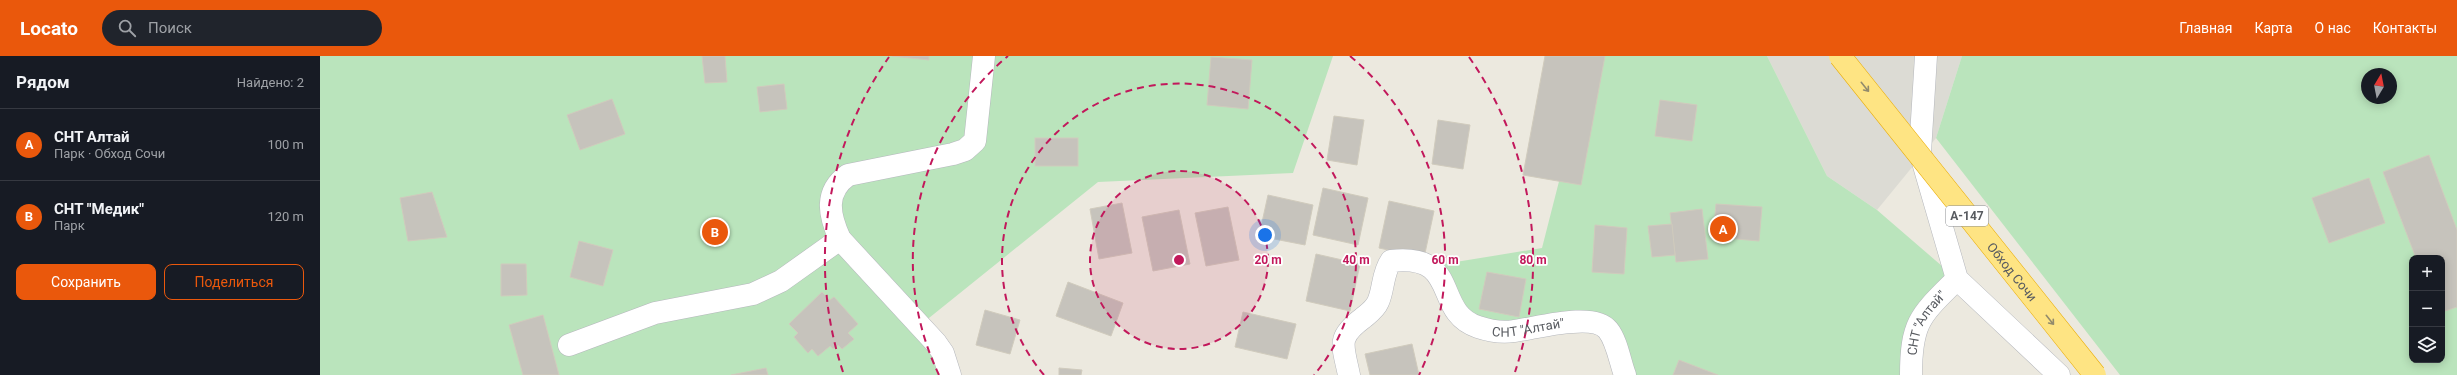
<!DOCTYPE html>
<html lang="ru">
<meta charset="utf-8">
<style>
body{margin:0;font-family:Roboto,sans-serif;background:#20242c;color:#f1f3f6}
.controls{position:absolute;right:12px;bottom:12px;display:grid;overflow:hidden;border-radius:8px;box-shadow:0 2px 10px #0003}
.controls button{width:36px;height:36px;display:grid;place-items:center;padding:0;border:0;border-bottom:1px solid #363941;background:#171b24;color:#f1f3f6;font:20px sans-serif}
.compass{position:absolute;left:2041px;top:12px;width:36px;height:36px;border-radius:50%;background:#171b24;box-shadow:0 2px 10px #0003;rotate:10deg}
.you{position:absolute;left:945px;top:179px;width:14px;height:14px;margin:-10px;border:3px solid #fff;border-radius:50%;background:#1a73e8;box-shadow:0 0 0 6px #1a73e833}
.badge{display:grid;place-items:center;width:26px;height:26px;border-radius:50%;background:#ea580c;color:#fff;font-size:13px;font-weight:700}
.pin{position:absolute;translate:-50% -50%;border:2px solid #fff;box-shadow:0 1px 4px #0006}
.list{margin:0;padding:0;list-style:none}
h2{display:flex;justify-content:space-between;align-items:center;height:52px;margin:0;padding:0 16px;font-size:17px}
h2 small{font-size:13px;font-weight:400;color:#9ea1a6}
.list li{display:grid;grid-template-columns:26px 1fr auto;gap:12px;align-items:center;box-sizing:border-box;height:72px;padding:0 16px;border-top:1px solid #363941}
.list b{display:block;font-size:15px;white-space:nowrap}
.list p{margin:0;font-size:13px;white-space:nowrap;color:#9ea1a6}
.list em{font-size:13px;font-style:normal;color:#9ea1a6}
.actions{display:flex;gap:8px;padding:12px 16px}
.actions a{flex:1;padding:9px 0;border:1px solid #ea580c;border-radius:8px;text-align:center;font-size:14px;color:#ea580c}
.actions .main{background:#ea580c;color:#fff}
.icon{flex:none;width:22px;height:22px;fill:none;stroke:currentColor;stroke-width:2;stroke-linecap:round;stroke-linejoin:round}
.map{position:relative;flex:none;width:2137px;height:319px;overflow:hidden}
header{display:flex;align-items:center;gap:24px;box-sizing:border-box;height:56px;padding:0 20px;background:#ea580c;color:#fff}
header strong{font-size:19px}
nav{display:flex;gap:22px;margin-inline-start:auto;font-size:14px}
.search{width:280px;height:36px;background:#20242c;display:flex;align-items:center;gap:10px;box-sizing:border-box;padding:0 14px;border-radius:22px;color:#9ea1a6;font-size:15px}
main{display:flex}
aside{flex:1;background:#171b24}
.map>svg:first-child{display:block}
</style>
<header>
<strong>Locato</strong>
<div class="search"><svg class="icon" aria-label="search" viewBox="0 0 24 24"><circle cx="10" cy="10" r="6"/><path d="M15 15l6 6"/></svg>Поиск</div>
<nav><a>Главная</a><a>Карта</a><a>О нас</a><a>Контакты</a></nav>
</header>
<main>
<aside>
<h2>Рядом<small>Найдено: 2</small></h2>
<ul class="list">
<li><span class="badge">A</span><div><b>СНТ Алтай</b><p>Парк · Обход Сочи</p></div><em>100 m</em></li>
<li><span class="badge">B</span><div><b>СНТ &quot;Медик&quot;</b><p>Парк</p></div><em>120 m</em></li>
</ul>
<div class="actions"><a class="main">Сохранить</a><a>Поделиться</a></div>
</aside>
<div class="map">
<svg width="2137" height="319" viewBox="0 0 2137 319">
<rect width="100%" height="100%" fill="#ece9df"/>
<polygon fill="#dcdbd4" points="1447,0 1642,0 1616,82 1557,154 1507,120"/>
<g fill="#bae4bc" fill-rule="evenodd">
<polygon points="0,0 1013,0 973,117 778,126 604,266 620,319 0,319"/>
<polygon points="1271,0 1447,0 1507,120 1557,154 1637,223 1604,255 1591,319 1305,319 1288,273 1157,271 1111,210 1222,192"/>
<path d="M1642,0H2137V319H1800L1616,82ZM2047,18H2071V42H2047ZM2092,202H2122V304H2092Z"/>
</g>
<g fill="#c6c3bc" stroke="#d0cbbd">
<polygon points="382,0 405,0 407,26 385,27"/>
<polygon points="572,0 609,0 609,4"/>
<polygon points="1225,0 1285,0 1261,129 1203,119"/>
<polygon points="891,1 932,4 928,53 887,49"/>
<polygon points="464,28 467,53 440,56 437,31"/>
<polygon points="292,43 305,78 260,94 247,59"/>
<polygon points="1340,44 1377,49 1372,85 1335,80"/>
<polygon points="1014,60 1044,64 1037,109 1007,104"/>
<polygon points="1118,64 1150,69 1143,113 1112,108"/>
<rect x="715" y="82" width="43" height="28"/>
<polygon points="2109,99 2137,174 2137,251 2122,256 2122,202 2096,202 2063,116"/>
<polygon points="2049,122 2065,167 2009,187 1992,142"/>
<polygon points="1003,132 1048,142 1038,189 993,179"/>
<polygon points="112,136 127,181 88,185 80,142"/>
<polygon points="948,139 993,149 985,189 939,180"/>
<polygon points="1069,145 1114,155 1104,202 1059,192"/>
<polygon points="802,147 812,197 779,203 770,153"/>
<polygon points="1396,148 1442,151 1439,185 1393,181"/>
<polygon points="908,151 919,204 886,210 875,157"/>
<polygon points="1382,153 1388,203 1356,206 1350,157"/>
<polygon points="859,154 870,208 833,215 822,161"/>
<polygon points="1352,168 1355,199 1332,201 1328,170"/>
<polygon points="1275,169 1307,172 1304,218 1272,216"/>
<polygon points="259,185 293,194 283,230 250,221"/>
<polygon points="996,198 1040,208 1030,255 986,245"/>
<polygon points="181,208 206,208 207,239 181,240"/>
<polygon points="1167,216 1206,223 1199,261 1159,253"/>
<polygon points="748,226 803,247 791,280 736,260"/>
<polygon points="502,236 510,244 514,241 538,268 528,277 534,283 522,293 518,289 513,293 510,290 498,300 492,293 488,297 474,281 478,277 469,268"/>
<polygon points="665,254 700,264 690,298 656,289"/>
<polygon points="923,256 976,268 967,303 915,291"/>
<polygon points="223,259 239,319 203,319 189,269"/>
<polygon points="1092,288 1099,319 1050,319 1045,298"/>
<polygon points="1359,304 1398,319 1353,319"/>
<polygon points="446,312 448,319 411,319"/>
<polygon points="739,312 762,314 761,319 739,319"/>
</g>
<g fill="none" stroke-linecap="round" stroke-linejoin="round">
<defs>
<g id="minor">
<polyline points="1606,0 1600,96 1637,223 1739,319"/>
<polyline points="249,289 335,257 433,238 461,225 520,183"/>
<path d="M630,319L623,297L616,287L520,183C509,159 504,136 528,119L633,98L645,94L655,85L664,0"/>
<path id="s1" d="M1029,319C1023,289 1016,282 1043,262C1049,257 1055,253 1058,246C1064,233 1062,218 1071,205C1142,197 1112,256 1158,271C1170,275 1182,277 1194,275C1214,273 1273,255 1288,274C1297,285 1300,306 1305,319"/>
<path id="s2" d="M1591,319C1591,265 1601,259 1637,223"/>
</g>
</defs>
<use href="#minor" stroke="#b5b7bc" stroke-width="23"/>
<use href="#minor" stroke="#fff" stroke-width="22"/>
<defs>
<g id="highway-bridge">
<path id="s3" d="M1520,0L1775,319"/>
</g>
</defs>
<use href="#highway-bridge" stroke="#eaab00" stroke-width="23" stroke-linecap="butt"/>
<use href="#highway-bridge" stroke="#fee483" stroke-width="22"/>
</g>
<defs><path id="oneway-shaft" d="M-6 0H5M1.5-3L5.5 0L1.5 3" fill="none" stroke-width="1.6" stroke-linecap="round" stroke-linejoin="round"/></defs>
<g stroke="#928b6c">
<use href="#oneway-shaft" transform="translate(1545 31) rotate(51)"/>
<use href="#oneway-shaft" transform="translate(1730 264) rotate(51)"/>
</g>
<circle cx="859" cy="204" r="89" fill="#c2185b" fill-opacity=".12"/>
<g fill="none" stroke="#c2185b" stroke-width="2" stroke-dasharray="7 5">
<circle cx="859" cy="204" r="89"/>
<path d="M724 319A177 177 0 1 1 994 319"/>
<path d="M619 319A266 266 0 0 1 688 0M1030 0A266 266 0 0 1 1099 319"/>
<path d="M523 316A354 354 0 0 1 569 1M1149 1A354 354 0 0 1 1195 316"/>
</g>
<g text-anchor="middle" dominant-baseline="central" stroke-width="3.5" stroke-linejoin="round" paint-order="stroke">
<rect fill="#fff" stroke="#8a8c90" stroke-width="1" x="1626" y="150" width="42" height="20" rx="3"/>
<g font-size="12" font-weight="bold" fill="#585b60">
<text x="1647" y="160">А-147</text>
</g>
<g font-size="13" fill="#585b60" stroke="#fff">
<text stroke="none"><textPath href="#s3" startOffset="276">Обход Сочи</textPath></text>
<text stroke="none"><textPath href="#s2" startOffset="56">СНТ "Алтай"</textPath></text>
<text stroke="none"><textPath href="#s1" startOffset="301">СНТ "Алтай"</textPath></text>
</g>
</g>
<circle cx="859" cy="204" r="6" fill="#c2185b" stroke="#fff" stroke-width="2"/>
<g font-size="12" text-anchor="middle" font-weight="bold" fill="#c2185b" stroke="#fff" stroke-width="3.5" stroke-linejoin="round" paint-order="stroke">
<text x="948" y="208">20 m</text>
<text x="1036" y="208">40 m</text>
<text x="1125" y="208">60 m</text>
<text x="1213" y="208">80 m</text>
</g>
</svg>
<div class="controls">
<button>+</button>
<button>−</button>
<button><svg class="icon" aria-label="layers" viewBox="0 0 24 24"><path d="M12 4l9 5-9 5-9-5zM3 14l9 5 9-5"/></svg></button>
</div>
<svg class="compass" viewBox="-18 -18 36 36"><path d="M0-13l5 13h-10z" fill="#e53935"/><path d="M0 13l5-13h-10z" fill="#9ea1a6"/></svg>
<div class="you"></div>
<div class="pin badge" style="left:1403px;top:173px">A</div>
<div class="pin badge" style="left:395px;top:176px">B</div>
</div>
</main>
